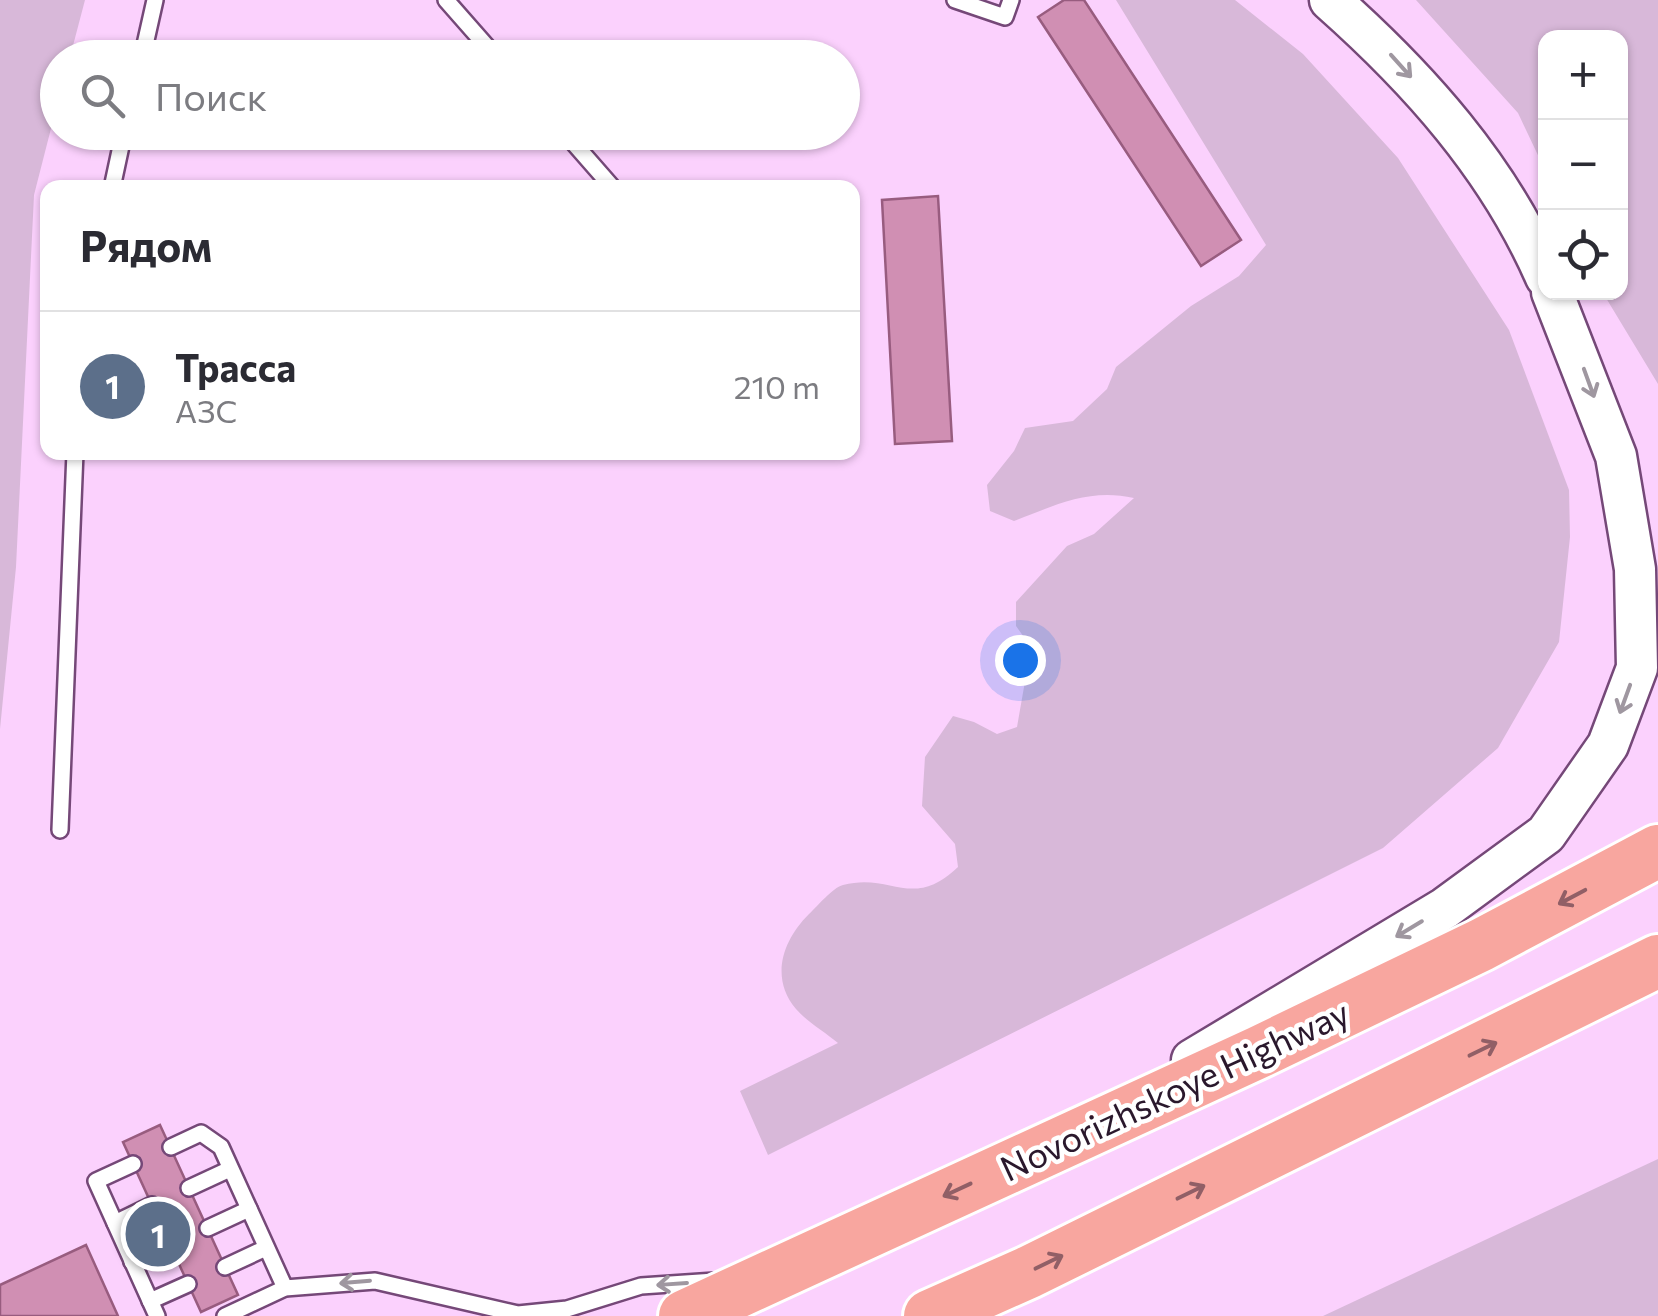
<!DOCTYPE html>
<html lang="ru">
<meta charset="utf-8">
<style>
body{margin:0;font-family:Commissioner,sans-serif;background:#f2f2f3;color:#2b2b33}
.controls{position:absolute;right:30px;top:30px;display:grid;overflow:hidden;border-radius:20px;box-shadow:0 2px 8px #0004}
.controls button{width:90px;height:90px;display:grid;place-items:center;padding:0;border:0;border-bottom:2px solid #e1e1e2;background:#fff;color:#2b2b33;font:50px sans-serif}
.you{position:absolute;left:1020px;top:660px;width:35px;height:35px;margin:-25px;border:8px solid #fff;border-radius:50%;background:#1a73e8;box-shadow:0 0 0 15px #1a73e833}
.badge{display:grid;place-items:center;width:65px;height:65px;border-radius:50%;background:#111827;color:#fff;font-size:32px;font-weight:700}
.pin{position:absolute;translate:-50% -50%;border:5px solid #fff;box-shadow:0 2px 10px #0006}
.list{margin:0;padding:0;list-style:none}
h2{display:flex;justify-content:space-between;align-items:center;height:130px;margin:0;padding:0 40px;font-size:42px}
h2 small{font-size:32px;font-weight:400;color:#7c7c81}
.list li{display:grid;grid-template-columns:65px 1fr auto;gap:30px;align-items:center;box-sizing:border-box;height:150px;padding:0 40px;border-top:2px solid #e1e1e2}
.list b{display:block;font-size:38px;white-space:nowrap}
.list p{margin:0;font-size:32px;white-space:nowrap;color:#7c7c81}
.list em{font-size:32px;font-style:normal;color:#7c7c81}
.icon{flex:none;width:55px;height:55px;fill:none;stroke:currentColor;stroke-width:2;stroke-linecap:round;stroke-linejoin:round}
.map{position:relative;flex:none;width:1658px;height:1316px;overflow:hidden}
.search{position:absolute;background:#fff;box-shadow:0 2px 8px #0004;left:40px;top:40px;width:820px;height:110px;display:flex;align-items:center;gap:25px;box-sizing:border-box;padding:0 35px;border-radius:55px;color:#7c7c81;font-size:38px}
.panel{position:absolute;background:#fff;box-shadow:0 2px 8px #0004;left:40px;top:180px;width:820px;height:280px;border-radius:20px}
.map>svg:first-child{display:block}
</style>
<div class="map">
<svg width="1658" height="1316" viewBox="0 0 1658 1316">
<rect width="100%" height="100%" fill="#fbd1fd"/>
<g fill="#d8b8d9">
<polygon points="0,0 85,0 70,57 58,58 57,105 34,195 16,567 0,729"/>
<path d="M1116,0H1235L1303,54L1398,158L1509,330L1569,490L1570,537L1559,642L1498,748L1383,848L768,1155L740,1091L838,1043C825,1032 807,1022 796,1009C770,978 782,941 809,914C818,906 832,888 843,885C892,872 912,911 958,867L955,844L922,806L925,757L953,716L974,722L997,734L1017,727L1031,647L1016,626V602L1067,546L1094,534L1134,498C1089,488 1056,505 1014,521L990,511L987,485L1014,451L1025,428L1073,421L1107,389L1116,367L1191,306L1239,276L1266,245Z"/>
<polygon points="1416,0 1658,0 1658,384 1603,293 1620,292 1620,38 1546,38 1545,170 1518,113"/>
<polygon points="1658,1159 1658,1316 1323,1316"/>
</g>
<g fill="#d08fb3" stroke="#985c7f" stroke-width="2.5">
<polygon points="1064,0 1084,0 1241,240 1201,266 1038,17"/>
<polygon points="938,196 952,441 895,444 882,200"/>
<polygon points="160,1125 238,1295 201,1312 123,1142"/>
<polygon points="86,1245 118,1316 0,1316 0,1285"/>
</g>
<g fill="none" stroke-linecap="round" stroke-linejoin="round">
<defs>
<g id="lane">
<polyline points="446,0 497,58"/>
<polyline points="955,0 1005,17 1011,0"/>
<polyline points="142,58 155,0"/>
<polyline points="564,132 613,188"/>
<polyline points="112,188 124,132"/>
<polyline points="60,830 75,452"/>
<polyline points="171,1147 201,1133 221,1147 285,1288"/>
<polyline points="133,1164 96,1181 157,1316"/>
<polyline points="189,1188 230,1169"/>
<polyline points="115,1223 152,1205"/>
<polyline points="208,1228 249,1209"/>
<polyline points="132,1262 170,1245"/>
<polyline points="225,1267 266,1248"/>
<polyline points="150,1301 188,1284"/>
<polyline points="225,1316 285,1288 375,1281 518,1314 567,1309 641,1286 715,1281"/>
</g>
<g id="secondary">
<path d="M1330,0C1419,79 1498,167 1546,277"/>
<polyline points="1192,1060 1445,908 1546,834 1608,745 1637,668 1635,569 1616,456 1552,292"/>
</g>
<g id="highway">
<polyline points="685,1316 1259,1052 1481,945 1658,851"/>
<polyline points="930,1316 1029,1272 1658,961"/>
</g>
</defs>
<use href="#lane" stroke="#754878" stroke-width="20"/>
<use href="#secondary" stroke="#754878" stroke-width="45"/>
<use href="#highway" stroke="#fff" stroke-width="58"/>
<use href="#lane" stroke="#fff" stroke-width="15"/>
<use href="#secondary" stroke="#fff" stroke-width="40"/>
<use href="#highway" stroke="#f8a69f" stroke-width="52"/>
</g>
<defs><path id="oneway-shaft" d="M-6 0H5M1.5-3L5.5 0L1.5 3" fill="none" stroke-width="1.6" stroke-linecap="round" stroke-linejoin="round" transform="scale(2.5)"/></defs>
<g stroke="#9f97a0">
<use href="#oneway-shaft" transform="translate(1401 66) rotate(48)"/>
<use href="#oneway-shaft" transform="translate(1589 383) rotate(70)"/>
<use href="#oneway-shaft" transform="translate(1625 699) rotate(110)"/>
<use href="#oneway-shaft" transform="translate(1409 929) rotate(149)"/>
<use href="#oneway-shaft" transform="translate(355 1282) rotate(175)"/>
<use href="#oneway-shaft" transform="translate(672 1284) rotate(176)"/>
</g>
<g stroke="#915f66">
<use href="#oneway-shaft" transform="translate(1572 897) rotate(152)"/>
<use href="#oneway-shaft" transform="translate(1483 1049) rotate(-26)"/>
<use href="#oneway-shaft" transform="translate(957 1190) rotate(155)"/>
<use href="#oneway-shaft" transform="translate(1191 1192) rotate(-26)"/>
<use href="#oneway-shaft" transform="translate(1049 1262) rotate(-26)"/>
</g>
<g text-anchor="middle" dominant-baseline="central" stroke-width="9" stroke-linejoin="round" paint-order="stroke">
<g font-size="35" fill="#2a182c" stroke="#fff">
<text transform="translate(1174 1089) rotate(-25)">Novorizhskoye Highway</text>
</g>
</g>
</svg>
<div class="controls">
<button>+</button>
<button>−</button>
<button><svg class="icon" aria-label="locate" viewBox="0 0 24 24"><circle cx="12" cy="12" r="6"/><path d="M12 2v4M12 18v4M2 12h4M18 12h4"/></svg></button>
</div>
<div class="you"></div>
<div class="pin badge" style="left:158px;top:1234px;background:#5c6f8a">1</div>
<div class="search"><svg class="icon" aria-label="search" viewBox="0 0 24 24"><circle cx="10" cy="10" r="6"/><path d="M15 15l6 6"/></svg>Поиск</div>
<section class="panel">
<h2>Рядом<small></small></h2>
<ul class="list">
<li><span class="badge" style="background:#5c6f8a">1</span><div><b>Трасса</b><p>АЗС</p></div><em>210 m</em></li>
</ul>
</section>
</div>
